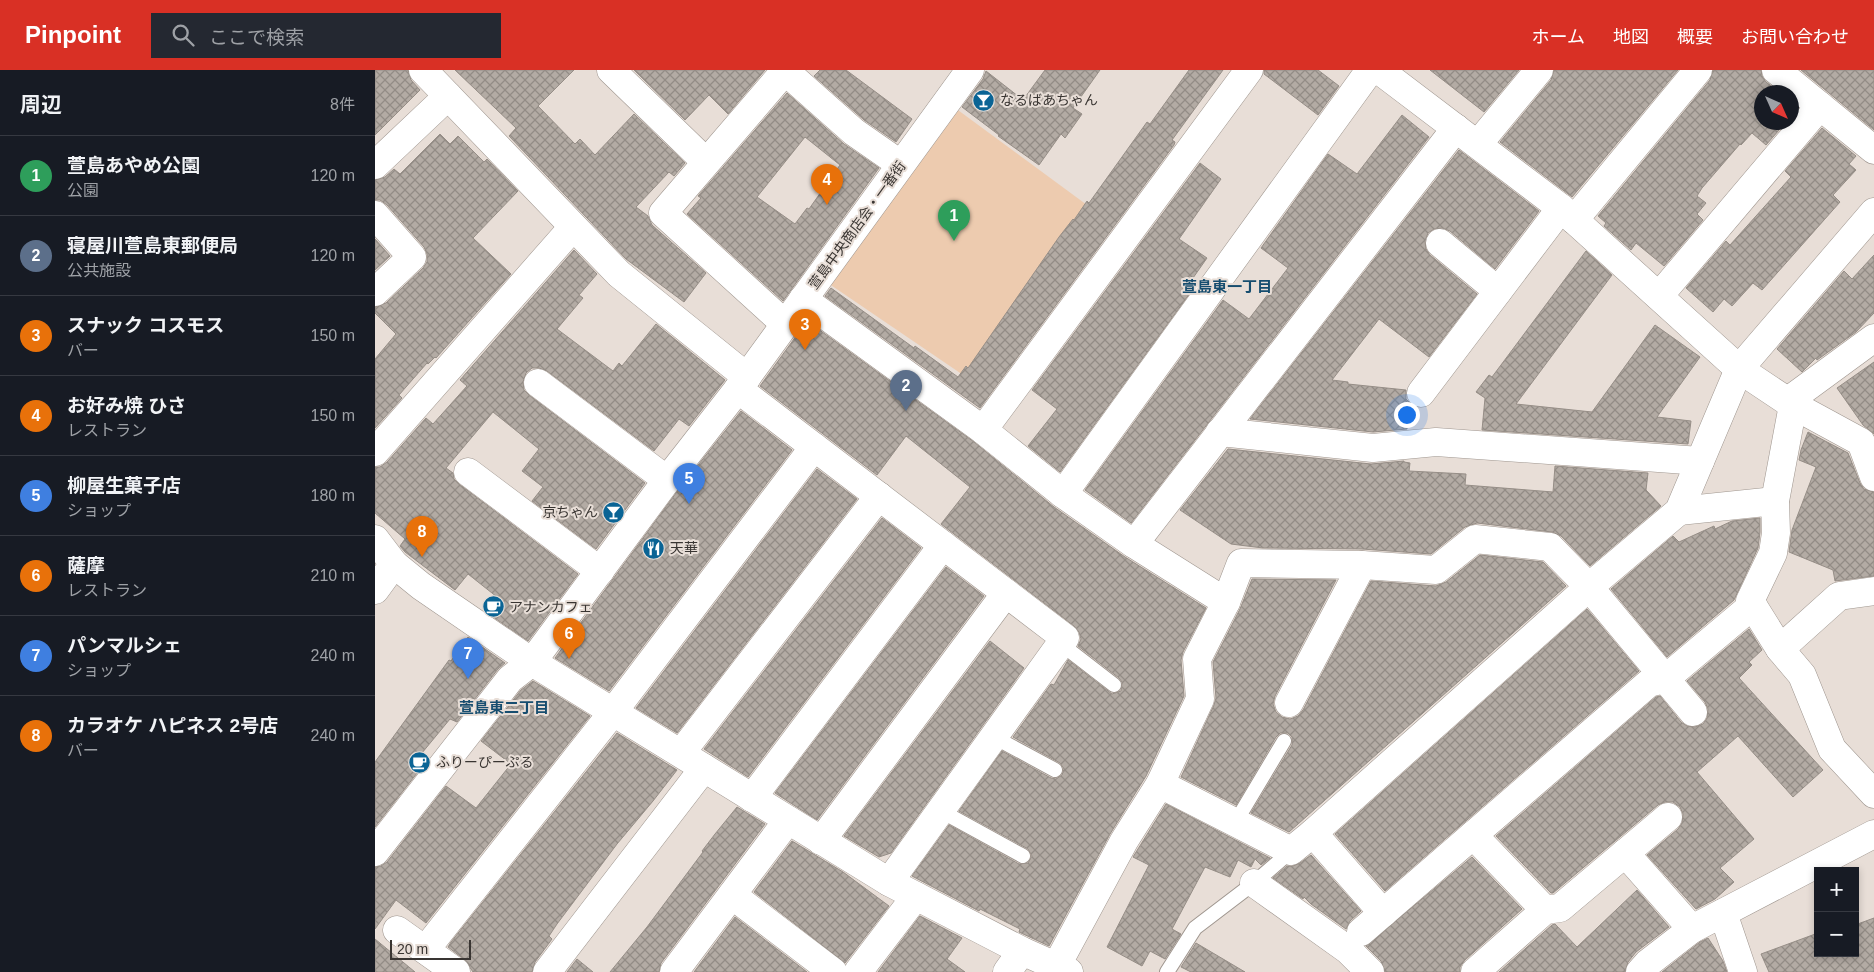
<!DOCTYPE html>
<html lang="ja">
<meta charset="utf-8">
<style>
body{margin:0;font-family:Arial,"Noto Sans JP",sans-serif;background:#242831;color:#f1f3f6}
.controls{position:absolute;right:15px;bottom:15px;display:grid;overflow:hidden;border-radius:0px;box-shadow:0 2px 8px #0003}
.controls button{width:45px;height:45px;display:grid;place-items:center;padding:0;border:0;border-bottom:1px solid #363941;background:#171b24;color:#f1f3f6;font:25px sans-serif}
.compass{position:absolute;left:1379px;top:15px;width:45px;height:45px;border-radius:50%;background:#171b24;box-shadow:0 2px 8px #0003;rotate:135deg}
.scale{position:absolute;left:15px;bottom:12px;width:81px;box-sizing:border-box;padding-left:5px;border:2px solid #393532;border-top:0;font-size:14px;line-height:18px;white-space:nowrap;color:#393532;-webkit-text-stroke:4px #e8ded7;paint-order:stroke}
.you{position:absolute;left:1031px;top:344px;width:18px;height:18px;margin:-12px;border:4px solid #fff;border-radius:50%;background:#1a73e8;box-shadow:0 0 0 8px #1a73e833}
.badge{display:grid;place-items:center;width:32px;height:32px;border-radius:50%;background:#d93025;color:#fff;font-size:16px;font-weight:700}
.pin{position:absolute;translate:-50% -41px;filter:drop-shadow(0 1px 2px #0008)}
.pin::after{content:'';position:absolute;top:26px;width:18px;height:15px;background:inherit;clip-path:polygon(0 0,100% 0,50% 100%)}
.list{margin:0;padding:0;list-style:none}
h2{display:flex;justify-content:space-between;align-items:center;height:65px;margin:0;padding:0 20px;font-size:21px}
h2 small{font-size:16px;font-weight:400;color:#9ea1a6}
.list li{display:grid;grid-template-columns:32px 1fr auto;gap:15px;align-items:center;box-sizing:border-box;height:80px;padding:0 20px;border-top:1px solid #363941}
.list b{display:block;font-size:19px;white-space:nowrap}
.list p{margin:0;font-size:16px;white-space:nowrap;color:#9ea1a6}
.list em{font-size:16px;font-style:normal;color:#9ea1a6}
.icon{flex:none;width:28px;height:28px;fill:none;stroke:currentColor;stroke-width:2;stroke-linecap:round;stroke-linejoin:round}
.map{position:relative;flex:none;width:1499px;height:902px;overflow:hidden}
header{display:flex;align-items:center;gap:30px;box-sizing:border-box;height:70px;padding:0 25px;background:#d93025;color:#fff}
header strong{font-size:24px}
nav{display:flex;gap:28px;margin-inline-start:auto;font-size:18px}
.search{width:350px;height:45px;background:#242831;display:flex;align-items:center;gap:12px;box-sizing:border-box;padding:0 18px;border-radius:0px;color:#9ea1a6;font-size:19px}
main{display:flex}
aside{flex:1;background:#171b24}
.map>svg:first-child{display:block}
</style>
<header>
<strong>Pinpoint</strong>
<div class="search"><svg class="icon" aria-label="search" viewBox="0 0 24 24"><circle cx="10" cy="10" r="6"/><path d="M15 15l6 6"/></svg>ここで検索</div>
<nav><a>ホーム</a><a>地図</a><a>概要</a><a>お問い合わせ</a></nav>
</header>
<main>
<aside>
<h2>周辺<small>8件</small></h2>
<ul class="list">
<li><span class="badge" style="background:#2e9e5b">1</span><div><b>萱島あやめ公園</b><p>公園</p></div><em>120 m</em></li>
<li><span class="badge" style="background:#5c6f8a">2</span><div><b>寝屋川萱島東郵便局</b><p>公共施設</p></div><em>120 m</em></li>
<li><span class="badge" style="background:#e8710a">3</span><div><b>スナック コスモス</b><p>バー</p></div><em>150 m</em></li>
<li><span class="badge" style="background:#e8710a">4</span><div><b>お好み焼 ひさ</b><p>レストラン</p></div><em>150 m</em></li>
<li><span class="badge" style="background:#3f7fe0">5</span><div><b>柳屋生菓子店</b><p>ショップ</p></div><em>180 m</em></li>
<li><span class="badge" style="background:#e8710a">6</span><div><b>薩摩</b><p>レストラン</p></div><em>210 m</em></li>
<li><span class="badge" style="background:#3f7fe0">7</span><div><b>パンマルシェ</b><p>ショップ</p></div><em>240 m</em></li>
<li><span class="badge" style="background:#e8710a">8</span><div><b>カラオケ ハピネス 2号店</b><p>バー</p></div><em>240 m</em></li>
</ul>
</aside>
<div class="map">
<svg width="1499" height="902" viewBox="0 0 1499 902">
<defs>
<pattern id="building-cross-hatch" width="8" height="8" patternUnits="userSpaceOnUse" patternTransform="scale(1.25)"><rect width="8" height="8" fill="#b3aba4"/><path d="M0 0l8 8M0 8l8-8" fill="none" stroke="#938c86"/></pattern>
</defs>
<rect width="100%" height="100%" fill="#e8ded7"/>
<polygon fill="#edcbaf" points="572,32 712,135 591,307 444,207"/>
<g fill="url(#building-cross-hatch)" stroke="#968e87" fill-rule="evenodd">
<polygon points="0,0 33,0 36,10 45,20 0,65"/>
<polygon points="80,0 199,0 163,36 200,74 205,69 220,85 259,44 310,93 299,106 294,102 261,137 273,146 277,155 331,203 309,232 251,189 134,66 141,58"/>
<polygon points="259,0 390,0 353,44 334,25 310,50"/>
<polygon points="445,0 471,0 537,49 521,72 489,50 439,6"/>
<polygon points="670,0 725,0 698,38 707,44 690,68 686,64 664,95 623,66 624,65 587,37 608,9 611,1 648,30"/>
<polygon points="814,0 848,0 797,70 800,72 799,75 605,338 450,226 456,218 539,278 540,276 583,307 591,296 593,298 684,167 698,149 699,150 712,131 714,133 772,52 775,54"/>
<polygon points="889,0 943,0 964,16 943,45 889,4"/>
<polygon points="1055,0 1144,0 1109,42"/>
<polygon points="1179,0 1303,0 1197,127 1125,72 1176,10"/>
<polygon points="1338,0 1386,0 1387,6 1391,12 1404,22 1386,22 1386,52 1411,52 1391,75 1377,63 1366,75 1365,74 1327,118 1322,126 1331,133 1322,144 1328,150 1289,196 1261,173 1256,180 1229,156 1231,153 1223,146 1335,10"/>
<polygon points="1426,0 1499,0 1499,60"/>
<path d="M412,23L469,74L504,98L408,231L312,144L326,128L323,126ZM430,67L465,95L434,139L432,138L420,154L382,127Z"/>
<polygon points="1027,45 1054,67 756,453 710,420 848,230 874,249 913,198 886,178 953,84 982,104"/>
<polygon points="1447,58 1481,86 1474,94 1481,100 1458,125 1465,132 1387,220 1378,213 1357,236 1349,229 1338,242 1311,218 1351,171 1355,175 1416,107 1410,101"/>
<polygon points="65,64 75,74 83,66 109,92 112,89 143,121 98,168 136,204 61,288 60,287 53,294 52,293 24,325 27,328 0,358 0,289 21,264 0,243 0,237 11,233 48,198 52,192 52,184 49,177 12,135 5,130 0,130 0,110 10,107 19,99 25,104"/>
<polygon points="1084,80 1164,141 1120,199 1075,161 1067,158 1059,159 1053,163 1050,171 1051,179 1055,185 1102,224 1054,287 1004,249 957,310 973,312 973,314 1031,320 1031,329 1035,333 1032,359 998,362 875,349"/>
<polygon points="825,93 846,109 804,169 832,188 818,208 823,212 685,402 653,376 682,339 657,320"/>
<polygon points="0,169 15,186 0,200"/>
<polygon points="199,180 222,204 204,225 208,228 182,259 238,301 244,293 247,296 281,254 350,310 314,356 304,349 279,381 172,301 164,298 157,298 151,303 148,312 149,320 154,325 270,413 221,479 157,431 168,417 147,401 164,379 118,342 71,398 78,403 79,409 84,414 203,504 153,571 111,542 122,527 93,504 80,520 30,482 25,476 30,469 0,443 0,397 5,397 12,392 51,348 58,354 92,316 85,310"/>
<polygon points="1211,181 1237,205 1141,334 1217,342 1280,255 1325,287 1282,347 1316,351 1313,374 1107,360 1110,328 1101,322 1114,305 1117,307"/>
<polygon points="1499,185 1499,243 1481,262 1442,290 1441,288 1427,302 1402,279 1469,201 1477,209"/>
<polygon points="432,251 599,372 679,437 750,487 831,538 808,582 806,590 809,626 771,706 735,764 674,876 644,862 645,859 605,839 604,841 537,806 574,755 644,794 653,793 657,786 653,779 584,741 627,681 676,708 681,709 687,705 689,699 685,693 638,667 676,614 679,615 693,590 737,624 746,621 747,612 744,608 703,576 706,569 704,562 699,556 566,454 595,417 531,366 502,405 385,316"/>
<polygon points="1499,292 1499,364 1488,355 1462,318"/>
<polygon points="366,341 417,380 234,621 180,588 304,419"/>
<polygon points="1433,362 1473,383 1485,413 1489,419 1499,422 1499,506 1460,511 1458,500 1414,482 1417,460 1441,397 1424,390 1426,380"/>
<polygon points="853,379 996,394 1029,391 1029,392 1035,393 1034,401 1091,404 1090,415 1178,422 1180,396 1273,403 1271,420 1286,436 1215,496 1186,466 1177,462 1102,453 1090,457 1056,484 987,479 888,478 856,474 805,440"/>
<polygon points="442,399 482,429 302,663 261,638"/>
<polygon points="507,448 546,478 373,707 329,679"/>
<polygon points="1385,448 1385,462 1383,478 1359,530 1292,587 1236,519 1298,466 1304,472 1339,456 1340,459 1357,451"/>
<polygon points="1105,485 1168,492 1191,516 914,762 876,743 917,675 917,667 913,663 905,663 901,667 861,735 806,707 839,635 841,628 838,592 865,539 877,509 961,510 900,626 898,634 901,642 907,647 915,649 923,646 928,640 996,511 1061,516 1071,512"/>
<polygon points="571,497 609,526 442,750 400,723"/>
<polygon points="1212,539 1264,601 1010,821 960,764"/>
<polygon points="1374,559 1387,580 1374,592 1377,595 1364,608 1448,700 1418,727 1363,666 1322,702 1379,769 1345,798 1359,812 1340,829 1321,839 1272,785 1303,759 1307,753 1308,744 1305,737 1298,732 1290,732 1283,735 1178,823 1176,823 1121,766 1281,627 1285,626 1306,652 1312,656 1320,657 1328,654 1332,648 1333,639 1330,632 1312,611"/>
<polygon points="93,567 130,593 123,599 82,652 75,649 42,689 39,694 46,698 0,757 0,692 61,608 74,590 76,591"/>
<polygon points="615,571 649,598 516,783 504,787 469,766"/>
<polygon points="158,611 215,646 51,853 21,830 0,859 0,797 6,796 12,792 71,716 101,738 136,694 106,671 146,620"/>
<polygon points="242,663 302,700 278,731 242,774 182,854 174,866 177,869 160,892 157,902 98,902 90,890 73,877 76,872"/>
<polygon points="791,734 895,788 886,795 880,789 876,797 863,790 855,807 830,797 797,859 806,864 790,889 775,881 767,896 732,877 774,795 758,787"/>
<polygon points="362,737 390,754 286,893 284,902 235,902 272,857 328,782 327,781 340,764"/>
<polygon points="417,771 468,802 514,836 470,893 379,822"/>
<polygon points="936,785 986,841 975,851 971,859 936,834 929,827 928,829 898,808 912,796 918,796 925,793"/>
<polygon points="1097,787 1147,839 1090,890 1085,897 1085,902 1010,902 1006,891 991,876"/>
<polygon points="1262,820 1294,857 1261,882 1253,892 1250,902 1124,902 1177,855 1180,854 1202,877"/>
<polygon points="545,846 587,868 572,889 590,902 503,902"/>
<polygon points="360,847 432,902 319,902"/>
<polygon points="1499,848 1499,902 1394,902 1386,884 1443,863 1443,883 1480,883 1480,855"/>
<polygon points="1333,868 1348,891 1352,902 1287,902 1325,872"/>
<polygon points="0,869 40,902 0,902"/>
<polygon points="821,873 870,902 816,902 806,897"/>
<polygon points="202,889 218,902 192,902"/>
</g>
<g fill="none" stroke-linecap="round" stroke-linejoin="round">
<defs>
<g id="lane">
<polyline points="686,574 739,615"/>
<polyline points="619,667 680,700"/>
<polyline points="566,741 648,786"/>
<polyline points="860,753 909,671"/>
<polyline points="792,902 820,858 879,813 916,781"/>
</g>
<g id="street">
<polyline points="48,0 244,204 372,307"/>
<polyline points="236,0 331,92"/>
<polyline points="409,0 479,62 525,94"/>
<polyline points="1004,0 1186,138 1364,299 1418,335 1486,372 1499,407"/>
<polyline points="1401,0 1499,80"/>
<polyline points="1103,74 1164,0"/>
<polyline points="0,95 73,26"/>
<polyline points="0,145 37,187 0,222"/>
<polyline points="1199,150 1323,0"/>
<polyline points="1065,173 1123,221"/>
<polyline points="1284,226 1445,36"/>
<polyline points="428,229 608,360 688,424 759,474 851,532"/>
<polyline points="410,254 288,143 410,1"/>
<polyline points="163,313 292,410"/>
<polyline points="363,319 690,568 514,812"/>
<polyline points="1046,323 1186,138"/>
<polyline points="1413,331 1499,268"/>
<polyline points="1418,335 1400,431 1401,463 1398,483 1375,531 1405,579 1427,605 1457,679 1499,724"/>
<polyline points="608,360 874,0"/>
<polyline points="845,362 998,378 1061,372 1325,391"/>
<polyline points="0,382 198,157"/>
<polyline points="93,402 225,501"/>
<polyline points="688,424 995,0"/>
<polyline points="1304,441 1400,431"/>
<polyline points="0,469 19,494 46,516 157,592 514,812 647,881 694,902"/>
<polyline points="759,474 1081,58"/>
<polyline points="0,520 19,494"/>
<polyline points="1405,579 1464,526 1499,521"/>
<polyline points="914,633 987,495"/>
<polyline points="306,683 504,426"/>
<polyline points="785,714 916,781 938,763 1214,517 1304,441 1364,299 1499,142"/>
<polyline points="377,728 568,475"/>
<polyline points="938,763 1008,843"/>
<polyline points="1098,765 1170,840"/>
<polyline points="446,771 631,523"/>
<polyline points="0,782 135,609 157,592 292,410 363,319 595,0"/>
<polyline points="1250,783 1317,859"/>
<polyline points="879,813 973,880 995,902"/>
<polyline points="357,825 458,902"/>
<polyline points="1348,843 1368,902"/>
<polyline points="22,860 81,902"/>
<polyline points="986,862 1274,613 1290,609 1378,535"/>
<polyline points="51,879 238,642 439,377"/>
<polyline points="682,895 749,771 785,714 825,629 822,589 851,532 866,493 987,495 1061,500 1100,469 1175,477 1214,517 1318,642"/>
<polyline points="172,902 329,698"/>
<polyline points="299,902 413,750"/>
<polyline points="483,902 541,826"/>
<polyline points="632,902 647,881"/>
<polyline points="1100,902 1170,840 1185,838 1293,747"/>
<polyline points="1265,902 1273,893 1317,859 1499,764"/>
</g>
</defs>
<use href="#lane" stroke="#9f968f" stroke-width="16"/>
<use href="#street" stroke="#9f968f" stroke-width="29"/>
<use href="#lane" stroke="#fff" stroke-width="14"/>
<use href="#street" stroke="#fff" stroke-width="28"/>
</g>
<defs>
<symbol id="bar-disc" viewBox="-11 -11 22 22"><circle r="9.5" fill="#0a6495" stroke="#e8ded7"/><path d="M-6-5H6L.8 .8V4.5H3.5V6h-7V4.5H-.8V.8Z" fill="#fff"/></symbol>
<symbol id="restaurant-disc" viewBox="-11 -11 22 22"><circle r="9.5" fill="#0a6495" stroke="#e8ded7"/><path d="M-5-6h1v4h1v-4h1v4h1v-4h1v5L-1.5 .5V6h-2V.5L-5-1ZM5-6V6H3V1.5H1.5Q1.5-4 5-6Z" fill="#fff"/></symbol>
<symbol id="cafe-disc" viewBox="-11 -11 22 22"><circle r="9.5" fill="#0a6495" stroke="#e8ded7"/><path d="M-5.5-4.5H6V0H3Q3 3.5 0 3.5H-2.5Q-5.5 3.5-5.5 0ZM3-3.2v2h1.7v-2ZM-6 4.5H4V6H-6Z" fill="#fff"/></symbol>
</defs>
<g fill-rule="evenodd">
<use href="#bar-disc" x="596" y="18" width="25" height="25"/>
<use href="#bar-disc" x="226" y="430" width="25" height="25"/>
<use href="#restaurant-disc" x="266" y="466" width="25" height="25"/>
<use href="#cafe-disc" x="106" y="524" width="25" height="25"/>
<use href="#cafe-disc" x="32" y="680" width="25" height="25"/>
</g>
<g text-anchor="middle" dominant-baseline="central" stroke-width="4" stroke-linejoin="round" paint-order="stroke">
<g font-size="14" fill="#393532" stroke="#e8ded7" text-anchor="start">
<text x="625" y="30">なるばあちゃん</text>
<text x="223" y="442" text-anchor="end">京ちゃん</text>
<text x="295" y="478">天華</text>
<text x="134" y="537">アナンカフェ</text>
<text x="61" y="692">ふりーぴーぷる</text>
</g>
<g font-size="14" fill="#393532" stroke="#e8ded7">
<text transform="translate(482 155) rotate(-54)">萱島中央商店会・一番街</text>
</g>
<g font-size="15" font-weight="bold" fill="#164d6f" stroke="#e8ded7">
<text x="852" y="216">萱島東一丁目</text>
<text x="129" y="637">萱島東二丁目</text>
</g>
</g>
</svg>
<div class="controls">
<button>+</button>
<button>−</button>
</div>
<svg class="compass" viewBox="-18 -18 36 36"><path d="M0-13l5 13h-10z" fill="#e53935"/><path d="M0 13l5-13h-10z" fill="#9ea1a6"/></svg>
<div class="scale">20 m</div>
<div class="you"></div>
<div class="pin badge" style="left:579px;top:171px;background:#2e9e5b">1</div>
<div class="pin badge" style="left:531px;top:341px;background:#5c6f8a">2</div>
<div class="pin badge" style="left:430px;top:280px;background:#e8710a">3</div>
<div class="pin badge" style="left:452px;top:135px;background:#e8710a">4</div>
<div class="pin badge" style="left:314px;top:434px;background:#3f7fe0">5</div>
<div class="pin badge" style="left:194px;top:589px;background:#e8710a">6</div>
<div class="pin badge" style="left:93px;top:609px;background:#3f7fe0">7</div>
<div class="pin badge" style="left:47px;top:487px;background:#e8710a">8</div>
</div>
</main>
